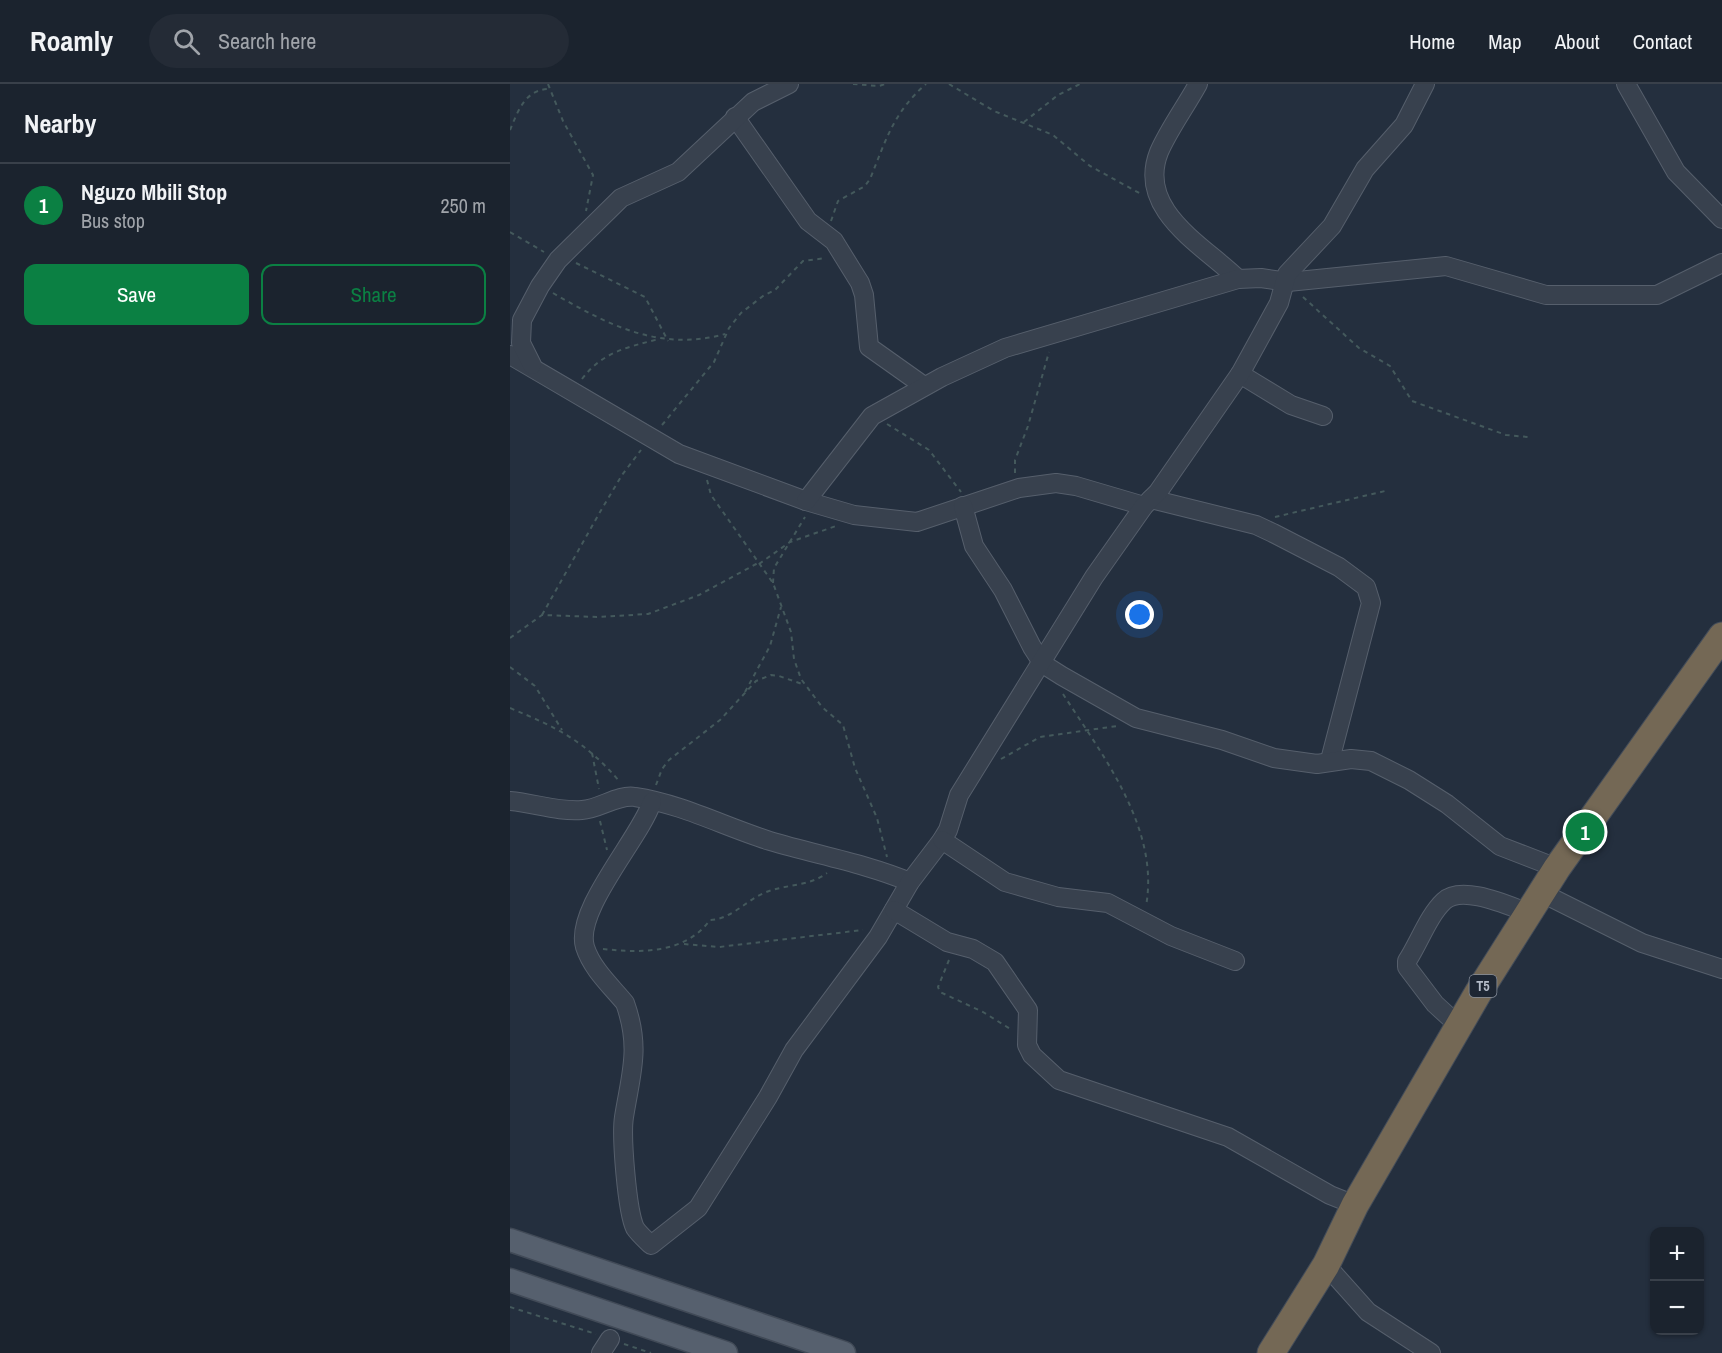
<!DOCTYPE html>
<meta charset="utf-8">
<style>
body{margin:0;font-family:"Archivo Narrow",sans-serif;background:#242b36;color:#f1f3f6}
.controls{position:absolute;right:18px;bottom:18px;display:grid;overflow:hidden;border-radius:12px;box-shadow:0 2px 4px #0004}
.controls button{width:54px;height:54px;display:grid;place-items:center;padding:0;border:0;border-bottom:2px solid #39404a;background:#1b232e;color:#f1f3f6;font:30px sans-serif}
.you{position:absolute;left:630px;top:531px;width:21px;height:21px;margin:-15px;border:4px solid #fff;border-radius:50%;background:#1a73e8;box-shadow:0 0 0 9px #1a73e833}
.badge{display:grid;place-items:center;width:39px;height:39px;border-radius:50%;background:#0b8043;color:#fff;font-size:20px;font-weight:700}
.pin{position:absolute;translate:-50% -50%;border:3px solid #fff;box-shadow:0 2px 6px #0006}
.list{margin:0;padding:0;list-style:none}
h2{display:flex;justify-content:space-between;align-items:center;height:78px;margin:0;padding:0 24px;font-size:26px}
h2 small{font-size:20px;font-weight:400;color:#a0a4aa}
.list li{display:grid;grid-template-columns:39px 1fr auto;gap:18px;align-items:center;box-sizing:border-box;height:84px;padding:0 24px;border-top:2px solid #39404a}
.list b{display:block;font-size:22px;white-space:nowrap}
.list p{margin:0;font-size:20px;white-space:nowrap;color:#a0a4aa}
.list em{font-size:20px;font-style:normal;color:#a0a4aa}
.actions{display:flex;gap:12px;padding:18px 24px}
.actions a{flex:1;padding:14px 0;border:2px solid #0b8043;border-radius:12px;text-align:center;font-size:21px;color:#0b8043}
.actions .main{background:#0b8043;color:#fff}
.icon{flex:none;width:33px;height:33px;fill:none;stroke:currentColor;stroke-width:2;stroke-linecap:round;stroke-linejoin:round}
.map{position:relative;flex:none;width:1212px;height:1269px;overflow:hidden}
header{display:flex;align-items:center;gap:36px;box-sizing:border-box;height:84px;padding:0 30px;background:#1b232e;border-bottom:2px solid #39404a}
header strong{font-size:28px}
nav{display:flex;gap:33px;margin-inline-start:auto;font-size:21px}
.search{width:420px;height:54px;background:#242b36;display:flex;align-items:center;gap:15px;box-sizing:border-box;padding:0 21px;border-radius:33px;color:#a0a4aa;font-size:22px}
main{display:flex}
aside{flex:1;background:#1b232e}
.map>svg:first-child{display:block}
</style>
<header>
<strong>Roamly</strong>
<div class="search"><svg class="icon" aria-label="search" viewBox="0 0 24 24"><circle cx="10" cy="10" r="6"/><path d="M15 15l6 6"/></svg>Search here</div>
<nav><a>Home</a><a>Map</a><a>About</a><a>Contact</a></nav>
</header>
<main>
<aside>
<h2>Nearby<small></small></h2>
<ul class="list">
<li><span class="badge">1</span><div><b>Nguzo Mbili Stop</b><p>Bus stop</p></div><em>250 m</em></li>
</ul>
<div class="actions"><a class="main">Save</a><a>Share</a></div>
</aside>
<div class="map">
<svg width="1212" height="1269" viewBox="0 0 1212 1269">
<rect width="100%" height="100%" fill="#242f3e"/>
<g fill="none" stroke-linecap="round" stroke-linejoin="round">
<defs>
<g id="minor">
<path d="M688,0C676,22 659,45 649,68C626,126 693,161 728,195"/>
<polyline points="1116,0 1166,88 1212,135"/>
<polyline points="225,33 298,137 324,157 350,199 354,211 359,263 414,302"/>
<polyline points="0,271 169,370 296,417 344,431 407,438 509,404 546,399 566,402 634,422"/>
<polyline points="22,281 11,259 12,236 30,202 48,176 111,114 168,88 243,18 279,0"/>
<polyline points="730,290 781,321 813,332"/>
<polyline points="641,415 746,441 763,449 829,483 856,503 861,519 820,676"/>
<polyline points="296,417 362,332 432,293 495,264 728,195 751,194 778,198 936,182 1036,211 1147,211 1212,179"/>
<polyline points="453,422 464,462 493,506 522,563 533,580 552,592 626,634 712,656 764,674 807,680 841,675 861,677 899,696 937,720 990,762 1047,784"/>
<path d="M0,717C24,719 48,728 72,726C90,725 108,710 125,713C172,720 215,743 260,757C307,771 354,779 400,798"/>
<path d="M142,718C130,754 64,826 75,863C82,885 101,902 115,919C131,964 121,989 114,1033C111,1052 117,1127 125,1144C129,1150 136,1156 141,1161L188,1124L258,1013L284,966L368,853L400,798L432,756L438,746L449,711L584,493L634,422L648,408L730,290L769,219L777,190L822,142L855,85L894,41L915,0"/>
<polyline points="432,756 495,798 548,813 598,819 661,852 725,877"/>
<polyline points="1032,809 1132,859 1212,885"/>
<polyline points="384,826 437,858 463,865 485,878 518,926 517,961 522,971 549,996 718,1053 820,1111 845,1121"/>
<path d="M949,942L925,920L897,883V877C909,859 918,832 934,817C952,800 999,822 1019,829"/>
<polyline points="816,1181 858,1228 921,1269"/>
<polyline points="91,1269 100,1255"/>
</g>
<g id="major">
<polyline points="0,1156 334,1269"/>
<polyline points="0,1196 216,1269"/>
</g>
<polyline id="highway" points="761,1269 816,1181 845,1121 968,909 1047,784 1212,552"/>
</defs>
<use href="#minor" stroke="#565f6c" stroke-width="20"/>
<use href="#major" stroke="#414a57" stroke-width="25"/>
<use href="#highway" stroke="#434c59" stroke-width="29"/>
<g stroke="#44595c" stroke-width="2" stroke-dasharray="4.5 4.5" stroke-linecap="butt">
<polyline points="38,0 53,37 83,91 76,127"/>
<polyline points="343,0 369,2 375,0"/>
<polyline points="439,0 484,27 543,51 580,82 631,110"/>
<polyline points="514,38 548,11 570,0"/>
<path d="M0,46C8,27 15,6 38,5"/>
<path d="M321,137L328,117L355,102L360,95C376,56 383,29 416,0"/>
<polyline points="0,148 34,168"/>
<polyline points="66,179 135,213 158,257"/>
<path d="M43,209C98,241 150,268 215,250"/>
<polyline points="793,213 849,264 880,282 902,317 996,351 1018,353"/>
<path d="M72,295C92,268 118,263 149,255"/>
<polyline points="377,340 419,366 451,408"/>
<polyline points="152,341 204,278 219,244 231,229 253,212 265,206 293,177 316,174"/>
<polyline points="505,389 505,376 518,342 539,268"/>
<polyline points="197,396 201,411 263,499 281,548 284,575 291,595 312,623 333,641 345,684 367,734 377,773"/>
<polyline points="765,433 875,407"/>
<polyline points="249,480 280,458 326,442"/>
<polyline points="263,499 264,484 295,433"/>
<polyline points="32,531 90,428 112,391 131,366"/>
<polyline points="0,554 32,531 87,533 138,530 189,511 248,479"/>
<polyline points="0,583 25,602 52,646"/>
<polyline points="235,608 260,562 271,523"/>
<path d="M553,610C593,672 650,745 636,822"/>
<path d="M0,624C48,644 75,657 110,698"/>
<polyline points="82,669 89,705"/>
<polyline points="491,675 530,653 607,642"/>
<polyline points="146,701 152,685 159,676 210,636 246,597 261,591 269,592 292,600"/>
<polyline points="90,737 97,766"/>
<polyline points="174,860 209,863 353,846"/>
<path d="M93,865C131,869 175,870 200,836C222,835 235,817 254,809C274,800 299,803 317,789"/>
<polyline points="439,876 428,903 430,908 473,928 502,946"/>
<polyline points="0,1223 86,1250"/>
<polyline points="114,1260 141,1269"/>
</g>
<use href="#minor" stroke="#38414e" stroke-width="18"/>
<use href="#major" stroke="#56606e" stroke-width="22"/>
<use href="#highway" stroke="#746855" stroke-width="27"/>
</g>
<g text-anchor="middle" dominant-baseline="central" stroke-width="4.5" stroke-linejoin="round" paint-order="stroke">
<rect fill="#1d2633" stroke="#878f9c" stroke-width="1.5" x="959.5" y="891" width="27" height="22" rx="4.5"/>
<g font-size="14" font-weight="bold" fill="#b4bcc9">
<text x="973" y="902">T5</text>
</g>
</g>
</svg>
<div class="controls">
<button>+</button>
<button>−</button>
</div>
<div class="you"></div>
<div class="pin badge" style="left:1075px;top:748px">1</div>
</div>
</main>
